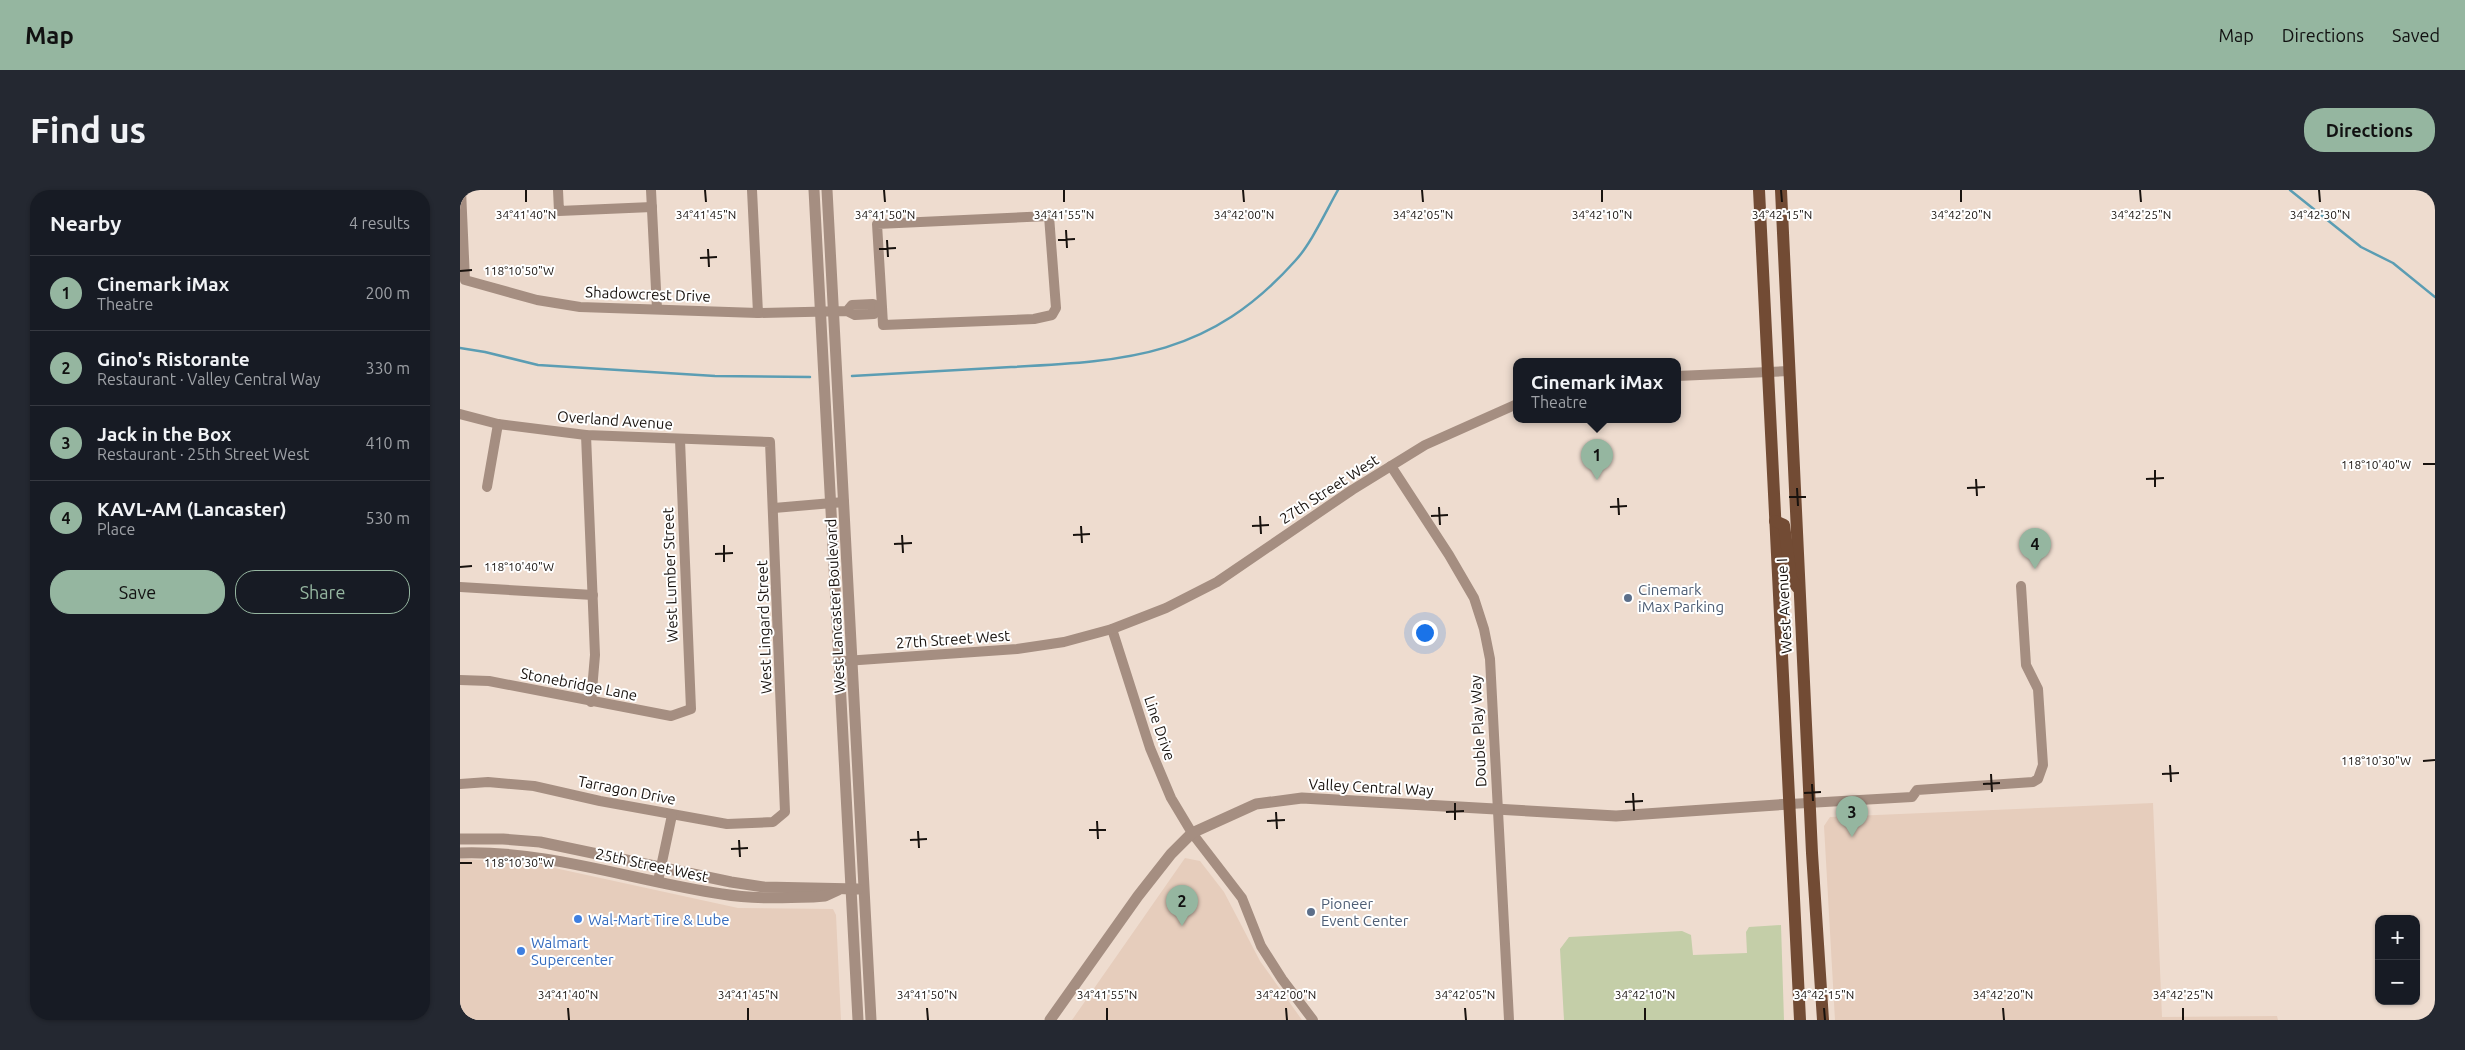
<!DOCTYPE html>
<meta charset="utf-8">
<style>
body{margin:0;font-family:Ubuntu,sans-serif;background:#242831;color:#f1f3f6}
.controls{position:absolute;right:15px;bottom:15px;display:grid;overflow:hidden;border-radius:10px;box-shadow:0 1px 4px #0004}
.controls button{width:45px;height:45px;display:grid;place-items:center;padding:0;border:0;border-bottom:1px solid #363941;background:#171b24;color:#f1f3f6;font:25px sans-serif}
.you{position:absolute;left:964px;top:442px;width:18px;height:18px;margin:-12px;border:4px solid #fff;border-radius:50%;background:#1a73e8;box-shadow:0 0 0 8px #1a73e833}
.badge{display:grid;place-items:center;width:32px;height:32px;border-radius:50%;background:#95b6a0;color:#111;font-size:16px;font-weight:700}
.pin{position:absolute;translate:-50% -41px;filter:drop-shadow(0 1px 2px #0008)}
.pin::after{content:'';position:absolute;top:26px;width:18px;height:15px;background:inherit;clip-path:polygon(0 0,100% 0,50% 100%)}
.popup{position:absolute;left:1053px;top:168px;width:168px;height:65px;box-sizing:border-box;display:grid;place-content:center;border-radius:10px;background:#171b24;filter:drop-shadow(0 1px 4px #0005);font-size:16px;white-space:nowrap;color:#9ea1a6}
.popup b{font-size:19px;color:#f1f3f6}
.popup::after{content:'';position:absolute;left:50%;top:100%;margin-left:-10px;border:10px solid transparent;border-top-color:#171b24}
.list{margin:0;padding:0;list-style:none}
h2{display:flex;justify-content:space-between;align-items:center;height:65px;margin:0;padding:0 20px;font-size:21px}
h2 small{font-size:16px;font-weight:400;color:#9ea1a6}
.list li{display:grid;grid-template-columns:32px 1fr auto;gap:15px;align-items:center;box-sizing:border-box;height:75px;padding:0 20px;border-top:1px solid #363941}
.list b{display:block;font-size:19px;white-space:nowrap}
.list p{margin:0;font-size:16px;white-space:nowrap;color:#9ea1a6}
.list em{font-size:16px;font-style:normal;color:#9ea1a6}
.actions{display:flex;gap:10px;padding:15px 20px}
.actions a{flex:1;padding:11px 0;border:1px solid #95b6a0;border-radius:20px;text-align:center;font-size:18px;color:#95b6a0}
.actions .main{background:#95b6a0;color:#111}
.map{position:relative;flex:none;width:1975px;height:830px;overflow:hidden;border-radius:20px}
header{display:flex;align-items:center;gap:30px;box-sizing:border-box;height:70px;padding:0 25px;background:#95b6a0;color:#111}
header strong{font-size:24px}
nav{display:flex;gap:28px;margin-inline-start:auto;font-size:18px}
.intro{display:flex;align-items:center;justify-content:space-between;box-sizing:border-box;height:120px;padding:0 30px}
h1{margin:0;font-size:35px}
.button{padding:12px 22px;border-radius:20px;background:#95b6a0;color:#111;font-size:18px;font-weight:700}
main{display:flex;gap:30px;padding:0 30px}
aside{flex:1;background:#171b24;border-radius:20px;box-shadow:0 1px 4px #0004}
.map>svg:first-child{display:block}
</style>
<header>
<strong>Map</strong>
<nav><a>Map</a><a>Directions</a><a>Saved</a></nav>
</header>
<div class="intro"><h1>Find us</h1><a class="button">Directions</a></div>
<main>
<aside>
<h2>Nearby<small>4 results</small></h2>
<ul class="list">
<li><span class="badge">1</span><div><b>Cinemark iMax</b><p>Theatre</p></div><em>200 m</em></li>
<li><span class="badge">2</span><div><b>Gino's Ristorante</b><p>Restaurant · Valley Central Way</p></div><em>330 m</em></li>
<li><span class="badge">3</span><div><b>Jack in the Box</b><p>Restaurant · 25th Street West</p></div><em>410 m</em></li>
<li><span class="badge">4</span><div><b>KAVL-AM (Lancaster)</b><p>Place</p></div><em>530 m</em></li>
</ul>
<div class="actions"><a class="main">Save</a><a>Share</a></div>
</aside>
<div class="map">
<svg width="1975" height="830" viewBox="0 0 1975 830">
<rect width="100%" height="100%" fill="#eedccf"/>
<g fill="#e6cdbc">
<polygon points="1693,613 1702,827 1817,826 1818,830 1375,830 1364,636 1370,627"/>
<polygon points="725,668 740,671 764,702 800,771 842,830 612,830"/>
<polygon points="0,669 67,672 278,718 373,719 376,725 381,830 0,830"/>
</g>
<polygon fill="#c4cea8" points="1321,735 1324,830 1104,830 1100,759 1109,747 1222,741 1231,745 1233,765 1287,763 1286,742 1289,737"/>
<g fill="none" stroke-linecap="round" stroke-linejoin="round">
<g stroke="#5b9db3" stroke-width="2.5">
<polyline points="1830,0 1901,57 1933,73 1975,107"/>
<polyline points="0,158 25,162 78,175 255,186 350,187"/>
<path d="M392,186C445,183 498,180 551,177C670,171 750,166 835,71C851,54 866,21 878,0"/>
</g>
<g stroke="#a58e81" stroke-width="10">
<polyline points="1,0 5,90 77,110 120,117 298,123 387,121 395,125 414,124 419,117 413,114 392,115 387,121"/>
<polyline points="98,0 99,21 192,17"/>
<polyline points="191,0 197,119"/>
<polyline points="292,0 298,123"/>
<polyline points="419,117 422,117 423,135 574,129 592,125 596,118 589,26 417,34 422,117"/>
<polyline points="1217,186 1329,181"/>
<polyline points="0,224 38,234 126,245 310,252 325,622 313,632 267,634 140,611 74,596 28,592 0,594"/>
<polyline points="126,245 135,465 131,512"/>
<polyline points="931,276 989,365 1014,408 1024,439 1030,469 1049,830"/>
<polyline points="27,297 38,234"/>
<polyline points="314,318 384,312"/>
<polyline points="0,397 133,405"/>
<polyline points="652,439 690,558 711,608 732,643 782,708 801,756 822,789 853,830"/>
<polyline points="385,471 557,459 604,452 652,439 706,418 757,392 892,300 965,255 1057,214"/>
<polyline points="0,490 29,491 211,526 231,519 220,250"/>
<polyline points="1330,614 1452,607 1457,600 1573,592 1578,589 1583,575 1578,499 1566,475 1561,396"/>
<polyline points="198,691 212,625"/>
</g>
<g stroke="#a58e81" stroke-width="11">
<polyline points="354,0 398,830"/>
<polyline points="367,0 411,830"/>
<polyline points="0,649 43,649 80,652 271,692 304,697 398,699"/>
<path d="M0,663C89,660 174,691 262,704C291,709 323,708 353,707L365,706L378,700"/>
<polyline points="590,830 678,706 711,664 732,643 796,614 842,608 1156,626 1330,614"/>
</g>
<g stroke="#724b34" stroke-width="12">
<polyline points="1299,0 1340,830"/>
<polyline points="1321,0 1352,663 1363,830"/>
<polyline points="1315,331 1324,335 1331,388 1337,397"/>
</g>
</g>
<path fill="none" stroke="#18120e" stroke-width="2" d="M66,0V12M245,0L246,12M424,0L425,12M604,0V12M783,0L784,12M962,0L963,12M1142,0V12M1321,0L1322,12M1501,0V12M1680,0L1681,12M1859,0L1860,12M606,40L607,58M427,50L428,67M598,50L615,49M248,59L249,77M419,59L436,58M240,68L257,67M0,81L12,80M1963,274H1975M1695,280V297M1516,289L1517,306M1686,289L1704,288M1337,298L1338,316M1507,298L1525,297M1329,307H1346M1158,308L1159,325M979,317L980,335M1150,317L1167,316M800,326L801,344M971,326L988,325M621,336L622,353M792,336L809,335M442,345L443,363M613,345L630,344M434,354L452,353M264,355V372M255,364L273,363M0,377L12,376M1963,571L1975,570M1710,575L1711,592M1531,584L1532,602M1702,584L1719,583M1352,594L1353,611M1523,594L1540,593M1173,603L1174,621M1344,603L1361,602M1165,612L1183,611M995,613V630M816,622L817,639M986,622L1004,621M637,631L638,649M807,631L825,630M629,640H646M458,641L459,658M279,650L280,667M450,650L467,649M271,659L288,658M0,673H12M108,818L109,830M288,818V830M467,818L468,830M647,818V830M826,818L827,830M1005,818L1006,830M1185,818V830M1364,818L1365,830M1543,818L1544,830M1723,818V830"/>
<g fill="#5c6f8a" stroke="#fff" stroke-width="2">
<circle cx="1168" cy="408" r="5"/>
<circle cx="851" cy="722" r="5"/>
</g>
<g fill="#3f7fe0" stroke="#fff" stroke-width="2">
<circle cx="118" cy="729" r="5"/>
<circle cx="61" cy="761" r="5"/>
</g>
<g text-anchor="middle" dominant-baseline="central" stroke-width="4" stroke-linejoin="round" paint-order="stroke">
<g font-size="15" fill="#18120e" stroke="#fff">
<text transform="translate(188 104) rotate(2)">Shadowcrest Drive</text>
<text transform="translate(155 230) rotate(4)">Overland Avenue</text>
<text transform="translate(869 299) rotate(-33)">27th Street West</text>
<text transform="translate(210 385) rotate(-92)">West Lumber Street</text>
<text transform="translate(375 416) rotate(-93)">West Lancaster Boulevard</text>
<text transform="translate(1324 416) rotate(-93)">West Avenue I</text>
<text transform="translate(304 437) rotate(-92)">West Lingard Street</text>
<text transform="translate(493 449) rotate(-4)">27th Street West</text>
<text transform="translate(119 494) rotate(11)">Stonebridge Lane</text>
<text transform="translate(700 538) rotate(71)">Line Drive</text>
<text transform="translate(1018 541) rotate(-93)">Double Play Way</text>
<text transform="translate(911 597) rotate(3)">Valley Central Way</text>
<text transform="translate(167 600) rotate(11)">Tarragon Drive</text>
<text transform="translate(192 675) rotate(12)">25th Street West</text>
</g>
<g font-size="15" fill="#4e5e75" stroke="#fff" text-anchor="start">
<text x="1178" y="399">Cinemark<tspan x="1178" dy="17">iMax Parking</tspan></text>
<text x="861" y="713">Pioneer<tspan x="861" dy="17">Event Center</tspan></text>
</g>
<g font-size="15" fill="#366cbe" stroke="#fff" text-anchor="start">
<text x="128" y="729">Wal-Mart Tire &amp; Lube</text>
<text x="71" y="752">Walmart<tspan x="71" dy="17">Supercenter</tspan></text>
</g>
</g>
<g font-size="12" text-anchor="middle" fill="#18120e" stroke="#fff" stroke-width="4" stroke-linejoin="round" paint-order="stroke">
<text x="66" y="29">34°41'40"N</text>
<text x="246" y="29">34°41'45"N</text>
<text x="425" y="29">34°41'50"N</text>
<text x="604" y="29">34°41'55"N</text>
<text x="784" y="29">34°42'00"N</text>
<text x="963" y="29">34°42'05"N</text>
<text x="1142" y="29">34°42'10"N</text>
<text x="1322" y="29">34°42'15"N</text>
<text x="1501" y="29">34°42'20"N</text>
<text x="1681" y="29">34°42'25"N</text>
<text x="1860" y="29">34°42'30"N</text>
<text x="59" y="85">118°10'50"W</text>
<text x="1916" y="279">118°10'40"W</text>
<text x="59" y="381">118°10'40"W</text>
<text x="1916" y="575">118°10'30"W</text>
<text x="59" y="677">118°10'30"W</text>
<text x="108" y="809">34°41'40"N</text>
<text x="288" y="809">34°41'45"N</text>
<text x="467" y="809">34°41'50"N</text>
<text x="647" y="809">34°41'55"N</text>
<text x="826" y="809">34°42'00"N</text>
<text x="1005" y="809">34°42'05"N</text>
<text x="1185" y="809">34°42'10"N</text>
<text x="1364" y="809">34°42'15"N</text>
<text x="1543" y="809">34°42'20"N</text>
<text x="1723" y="809">34°42'25"N</text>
</g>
</svg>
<div class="controls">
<button>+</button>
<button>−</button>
</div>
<div class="you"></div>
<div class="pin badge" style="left:1137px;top:290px">1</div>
<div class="popup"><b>Cinemark iMax</b>Theatre</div>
<div class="pin badge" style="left:722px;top:736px">2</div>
<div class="pin badge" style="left:1392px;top:647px">3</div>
<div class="pin badge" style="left:1575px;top:379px">4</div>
</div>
</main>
